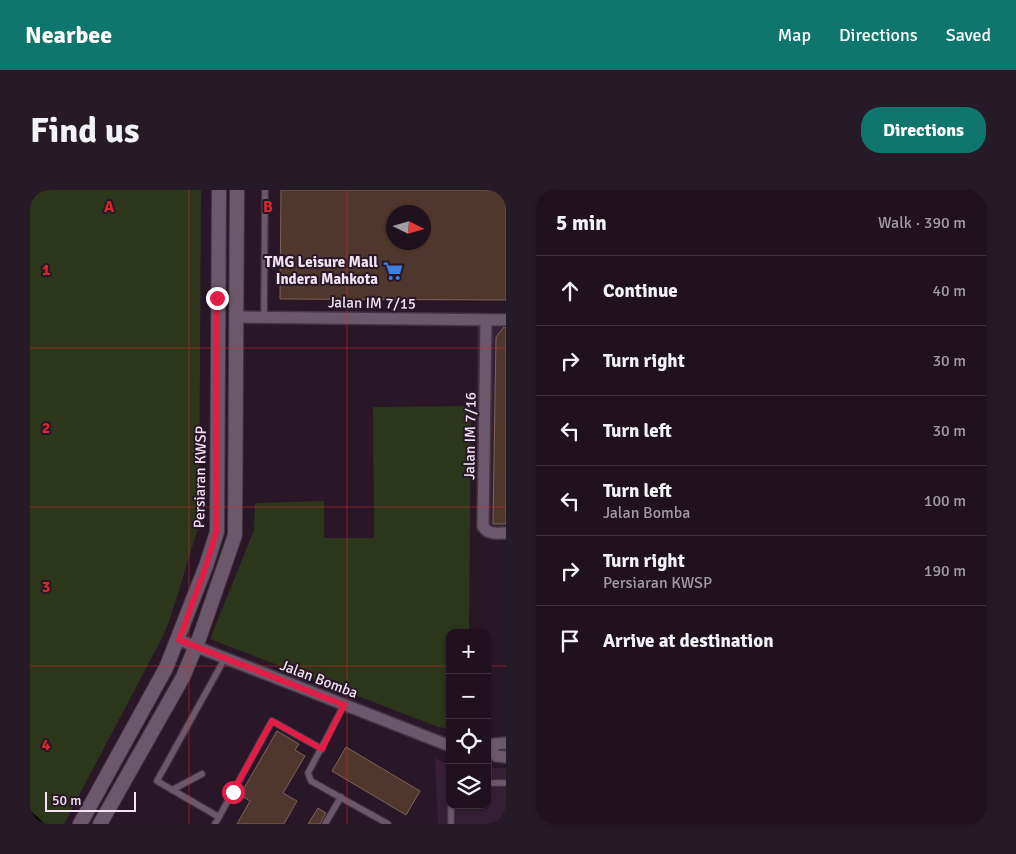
<!DOCTYPE html>
<meta charset="utf-8">
<style>
body{margin:0;font-family:Signika,sans-serif;background:#271a27;color:#f1f3f6}
.controls{position:absolute;right:15px;bottom:15px;display:grid;overflow:hidden;border-radius:10px;box-shadow:0 1px 4px #0004}
.controls button{width:45px;height:45px;display:grid;place-items:center;padding:0;border:0;border-bottom:1px solid #3c313c;background:#1f111e;color:#f1f3f6;font:25px sans-serif}
.compass{position:absolute;left:356px;top:15px;width:45px;height:45px;border-radius:50%;background:#1f111e;box-shadow:0 1px 4px #0004;rotate:95deg}
.scale{position:absolute;left:15px;bottom:12px;width:91px;box-sizing:border-box;padding-left:5px;border:2px solid #f1e4f0;border-top:0;font-size:14px;line-height:18px;white-space:nowrap;color:#f1e4f0;-webkit-text-stroke:4px #291728;paint-order:stroke}
.stop{position:absolute;width:15px;height:15px;margin:-11px;border:4px solid #e11d48;border-radius:50%;background:#fff}
.stop.end{background:#e11d48;border-color:#fff;box-shadow:0 1px 5px #0008}
.list{margin:0;padding:0;list-style:none}
h2{display:flex;justify-content:space-between;align-items:center;height:65px;margin:0;padding:0 20px;font-size:21px}
h2 small{font-size:16px;font-weight:400;color:#a19da4}
.list li{display:grid;grid-template-columns:32px 1fr auto;gap:15px;align-items:center;box-sizing:border-box;height:70px;padding:0 20px;border-top:1px solid #3c313c}
.list b{display:block;font-size:19px;white-space:nowrap}
.list p{margin:0;font-size:16px;white-space:nowrap;color:#a19da4}
.list em{font-size:16px;font-style:normal;color:#a19da4}
.icon{flex:none;width:28px;height:28px;fill:none;stroke:currentColor;stroke-width:2;stroke-linecap:round;stroke-linejoin:round}
.map{position:relative;flex:none;width:476px;height:634px;overflow:hidden;border-radius:20px}
header{display:flex;align-items:center;gap:30px;box-sizing:border-box;height:70px;padding:0 25px;background:#0f766e;color:#fff}
header strong{font-size:24px}
nav{display:flex;gap:28px;margin-inline-start:auto;font-size:18px}
.intro{display:flex;align-items:center;justify-content:space-between;box-sizing:border-box;height:120px;padding:0 30px}
h1{margin:0;font-size:35px}
.button{padding:12px 22px;border-radius:20px;background:#0f766e;color:#fff;font-size:18px;font-weight:700}
main{display:flex;gap:30px;padding:0 30px}
aside{flex:1;background:#1f111e;border-radius:20px;box-shadow:0 1px 4px #0004}
.map>svg:first-child{display:block}
</style>
<header>
<strong>Nearbee</strong>
<nav><a>Map</a><a>Directions</a><a>Saved</a></nav>
</header>
<div class="intro"><h1>Find us</h1><a class="button">Directions</a></div>
<main>
<div class="map">
<svg width="476" height="634" viewBox="0 0 476 634">
<rect width="100%" height="100%" fill="#291728"/>
<g fill="#361f34">
<polygon points="447,136 476,136 476,348 453,348 446,340"/>
<polygon points="405,568 420,575 420,615 457,615 457,578 476,578 476,634 408,634"/>
</g>
<g fill="#2b361b">
<polygon points="0,0 171,0 169,335 140,429 133,446 34,634 0,634"/>
<polygon points="441,216 439,443 420,443 420,539 408,537 180,449 224,340 225,313 294,311 294,348 344,348 343,217"/>
</g>
<g fill="none" stroke-linecap="round" stroke-linejoin="round">
<polyline stroke="#00080e" stroke-width="4" points="0,623 12,634"/>
</g>
<g fill="#50372d" stroke="#7e6257" fill-rule="evenodd">
<path d="M251,0H476V110L250,109ZM364,22H394V52H364Z"/>
<polygon points="474,137 476,137 476,334 463,334 466,147"/>
<polygon points="247,541 269,554 265,560 275,566 253,603 267,611 254,634 207,634 220,611 210,605"/>
<polygon points="316,557 390,601 376,625 302,581"/>
<polygon points="288,618 296,623 290,634 278,634"/>
</g>
<g fill="none" stroke-linecap="round" stroke-linejoin="round">
<defs>
<g id="service">
<polyline points="234,127 235,0"/>
<polyline points="195,468 127,591 189,627 242,531 292,559"/>
<polyline points="314,515 278,583 281,591 358,634"/>
<polyline points="458,560 458,593 476,593"/>
<polyline points="142,600 172,584"/>
<polyline points="421,615 421,634"/>
<polyline points="185,634 189,627"/>
<polyline points="295,634 311,607"/>
</g>
<g id="minor">
<polyline points="207,127 476,130"/>
<path d="M456,130L453,336C458,345 467,343 476,343"/>
<polyline points="149,450 420,556"/>
<polyline points="457,560 461,560 464,554 476,553"/>
<polyline points="461,560 466,566 476,567"/>
</g>
<g id="tertiary">
<polyline points="50,634 136,478 176,376 187,342 189,0"/>
<polyline points="70,634 153,487 170,446 205,345 207,0"/>
</g>
</defs>
<use href="#service" stroke="#423441" stroke-width="8"/>
<use href="#minor" stroke="#423441" stroke-width="14"/>
<use href="#tertiary" stroke="#423441" stroke-width="16"/>
<use href="#service" stroke="#6d586b" stroke-width="5.5"/>
<use href="#minor" stroke="#6d586b" stroke-width="11"/>
<use href="#tertiary" stroke="#6d586b" stroke-width="14"/>
</g>
<g fill="none" stroke-linecap="round" stroke-linejoin="round">
<polyline stroke="#e11d48" stroke-width="6" points="187,108 186,342 176,376 149,450 314,515 292,559 242,531 203,602"/>
</g>
<path fill="none" stroke="#d62828" stroke-width="1" stroke-opacity="0.55" d="M159,0V634M317,0V634M0,158H476M0,317H476M0,476H420M457,476H476"/>
<defs>
<symbol id="supermarket-bare" viewBox="-9 -9 18 18"><path d="M-6-5.5h2.5l.6 2H6L4.5 2H-2.5L-4.4-4H-6ZM-1.5 3.2a1.3 1.3 0 1 0 .1 0ZM3 3.2a1.3 1.3 0 1 0 .1 0Z" fill="#3f7fe0" stroke="#291728" stroke-width="2.5" paint-order="stroke"/></symbol>
</defs>
<g fill-rule="evenodd">
<use href="#supermarket-bare" x="349" y="67" width="28" height="28"/>
</g>
<g text-anchor="middle" dominant-baseline="central" stroke-width="4" stroke-linejoin="round" paint-order="stroke">
<g font-size="15" font-weight="bold" fill="#f1e4f0" stroke="#291728" text-anchor="end">
<text x="348" y="72">TMG Leisure Mall<tspan x="348" dy="17">Indera Mahkota</tspan></text>
</g>
<g font-size="15" fill="#f1e4f0" stroke="#291728">
<text transform="translate(342 113) rotate(1)">Jalan IM 7/15</text>
<text transform="translate(440 246) rotate(-89)">Jalan IM 7/16</text>
<text transform="translate(170 287) rotate(-89)">Persiaran KWSP</text>
<text transform="translate(289 489) rotate(21)">Jalan Bomba</text>
</g>
</g>
<g font-size="16" text-anchor="middle" font-weight="bold" fill="#d62828" stroke="#291728" stroke-width="4" stroke-linejoin="round" paint-order="stroke">
<text x="79" y="22">A</text>
<text x="238" y="22">B</text>
<text x="16" y="85">1</text>
<text x="16" y="243">2</text>
<text x="16" y="402">3</text>
<text x="16" y="560">4</text>
</g>
</svg>
<div class="controls">
<button>+</button>
<button>−</button>
<button><svg class="icon" aria-label="locate" viewBox="0 0 24 24"><circle cx="12" cy="12" r="6"/><path d="M12 2v4M12 18v4M2 12h4M18 12h4"/></svg></button>
<button><svg class="icon" aria-label="layers" viewBox="0 0 24 24"><path d="M12 4l9 5-9 5-9-5zM3 14l9 5 9-5"/></svg></button>
</div>
<svg class="compass" viewBox="-18 -18 36 36"><path d="M0-13l5 13h-10z" fill="#e53935"/><path d="M0 13l5-13h-10z" fill="#a19da4"/></svg>
<div class="scale">50 m</div>
<div class="stop" style="left:203px;top:602px"></div>
<div class="stop end" style="left:187px;top:108px"></div>
</div>
<aside>
<h2>5 min<small>Walk · 390 m</small></h2>
<ul class="list">
<li><svg class="icon" aria-label="ahead" viewBox="0 0 24 24"><path d="M12 20V5M6 11l6-6 6 6"/></svg><div><b>Continue</b></div><em>40 m</em></li>
<li><svg class="icon" aria-label="right" viewBox="0 0 24 24"><path d="M7 20v-9h11M14 6l5 5-5 5"/></svg><div><b>Turn right</b></div><em>30 m</em></li>
<li><svg class="icon" aria-label="left" viewBox="0 0 24 24"><path d="M17 20v-9H6M10 6l-5 5 5 5"/></svg><div><b>Turn left</b></div><em>30 m</em></li>
<li><svg class="icon" aria-label="left" viewBox="0 0 24 24"><path d="M17 20v-9H6M10 6l-5 5 5 5"/></svg><div><b>Turn left</b><p>Jalan Bomba</p></div><em>100 m</em></li>
<li><svg class="icon" aria-label="right" viewBox="0 0 24 24"><path d="M7 20v-9h11M14 6l5 5-5 5"/></svg><div><b>Turn right</b><p>Persiaran KWSP</p></div><em>190 m</em></li>
<li><svg class="icon" aria-label="arrive" viewBox="0 0 24 24"><path d="M6 21V4h12l-3 4 3 4H6"/></svg><div><b>Arrive at destination</b></div></li>
</ul>
</aside>
</main>
